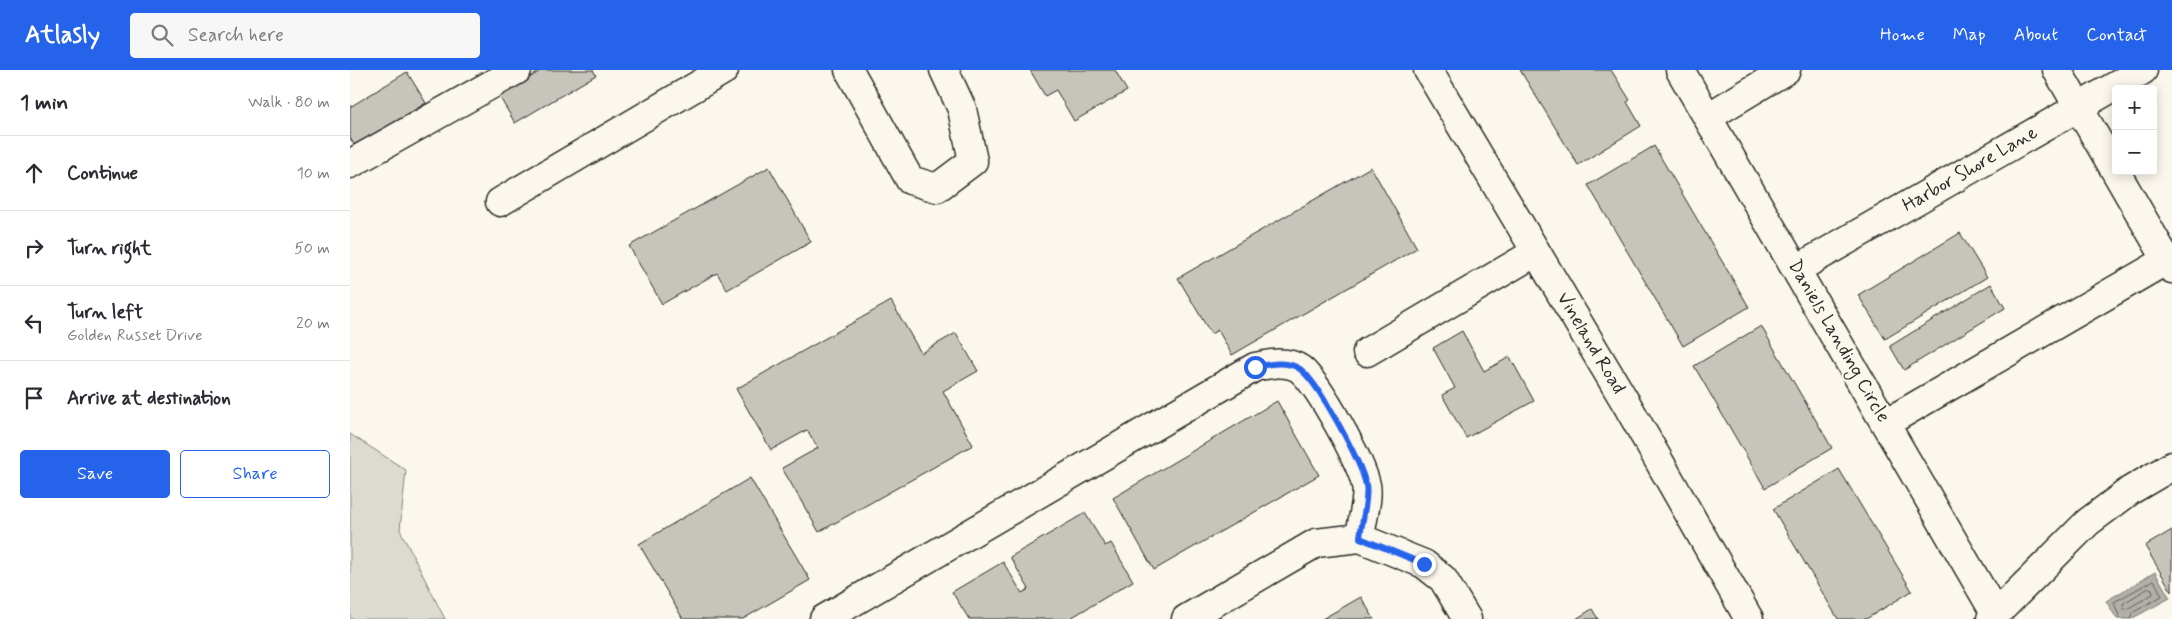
<!DOCTYPE html>
<meta charset="utf-8">
<style>
body{margin:0;font-family:Mynerve,sans-serif;background:#f7f7f7;color:#2b2b33}
.controls{position:absolute;right:15px;top:15px;display:grid;overflow:hidden;border-radius:5px;box-shadow:0 2px 12px #0003}
.controls button{width:45px;height:45px;display:grid;place-items:center;padding:0;border:0;border-bottom:1px solid #e1e1e2;background:#fff;color:#2b2b33;font:25px sans-serif}
.stop{position:absolute;width:15px;height:15px;margin:-11px;border:4px solid #2563eb;border-radius:50%;background:#fff}
.stop.end{background:#2563eb;border-color:#fff;box-shadow:0 1px 5px #0008}
.list{margin:0;padding:0;list-style:none}
h2{display:flex;justify-content:space-between;align-items:center;height:65px;margin:0;padding:0 20px;font-size:21px}
h2 small{font-size:16px;font-weight:400;color:#7c7c81}
.list li{display:grid;grid-template-columns:32px 1fr auto;gap:15px;align-items:center;box-sizing:border-box;height:75px;padding:0 20px;border-top:1px solid #e1e1e2}
.list b{display:block;font-size:19px;white-space:nowrap}
.list p{margin:0;font-size:16px;white-space:nowrap;color:#7c7c81}
.list em{font-size:16px;font-style:normal;color:#7c7c81}
.actions{display:flex;gap:10px;padding:15px 20px}
.actions a{flex:1;padding:11px 0;border:1px solid #2563eb;border-radius:5px;text-align:center;font-size:18px;color:#2563eb}
.actions .main{background:#2563eb;color:#fff}
.icon{flex:none;width:28px;height:28px;fill:none;stroke:currentColor;stroke-width:2;stroke-linecap:round;stroke-linejoin:round}
.map{position:relative;flex:none;width:1822px;height:549px;overflow:hidden}
header{display:flex;align-items:center;gap:30px;box-sizing:border-box;height:70px;padding:0 25px;background:#2563eb;color:#fff}
header strong{font-size:24px}
nav{display:flex;gap:28px;margin-inline-start:auto;font-size:18px}
.search{width:350px;height:45px;background:#f7f7f7;display:flex;align-items:center;gap:12px;box-sizing:border-box;padding:0 18px;border-radius:5px;color:#7c7c81;font-size:19px}
main{display:flex}
aside{flex:1;background:#fff}
.map>svg:first-child{display:block}
</style>
<header>
<strong>Atlasly</strong>
<div class="search"><svg class="icon" aria-label="search" viewBox="0 0 24 24"><circle cx="10" cy="10" r="6"/><path d="M15 15l6 6"/></svg>Search here</div>
<nav><a>Home</a><a>Map</a><a>About</a><a>Contact</a></nav>
</header>
<main>
<aside>
<h2>1 min<small>Walk · 80 m</small></h2>
<ul class="list">
<li><svg class="icon" aria-label="ahead" viewBox="0 0 24 24"><path d="M12 20V5M6 11l6-6 6 6"/></svg><div><b>Continue</b></div><em>10 m</em></li>
<li><svg class="icon" aria-label="right" viewBox="0 0 24 24"><path d="M7 20v-9h11M14 6l5 5-5 5"/></svg><div><b>Turn right</b></div><em>50 m</em></li>
<li><svg class="icon" aria-label="left" viewBox="0 0 24 24"><path d="M17 20v-9H6M10 6l-5 5 5 5"/></svg><div><b>Turn left</b><p>Golden Russet Drive</p></div><em>20 m</em></li>
<li><svg class="icon" aria-label="arrive" viewBox="0 0 24 24"><path d="M6 21V4h12l-3 4 3 4H6"/></svg><div><b>Arrive at destination</b></div></li>
</ul>
<div class="actions"><a class="main">Save</a><a>Share</a></div>
</aside>
<div class="map">
<svg width="1822" height="549" viewBox="0 0 1822 549">
<rect width="100%" height="100%" fill="#fbf7ec"/>
<filter id="ink" filterUnits="userSpaceOnUse"><feTurbulence type="fractalNoise" baseFrequency=".02" numOctaves="2"/><feDisplacementMap in="SourceGraphic" scale="10" xChannelSelector="R" yChannelSelector="G"/><feConvolveMatrix kernelMatrix="1 2 1 2 8 2 1 2 1" color-interpolation-filters="sRGB"/></filter>
<g filter="url(#ink)">
<polygon fill="#dddad0" stroke="#84827e" points="0,364 56,400 50,460 95,549 0,549"/>
<polygon fill="#b1afa7" stroke="#7b7a75" points="1805,502 1820,528 1781,549 1767,549 1756,531"/>
<g fill="none" stroke-linecap="round" stroke-linejoin="round">
<g stroke="#61605d" stroke-width="1">
<polygon points="1799,518 1802,519 1803,524 1777,539 1774,539 1773,534"/>
<polyline points="1770,549 1764,532 1804,510 1812,526 1782,543 1780,549"/>
</g>
</g>
<g fill="#c7c4bc" stroke="#2b2b2b">
<polygon points="192,0 243,0 246,5 165,53 149,26"/>
<polygon points="680,0 765,0 777,21 724,51 706,20 695,26"/>
<polygon points="1170,0 1261,0 1280,30 1277,32 1291,56 1228,95"/>
<polygon points="57,2 76,33 5,76 0,68 0,37"/>
<polygon points="1304,76 1399,237 1333,276 1238,115"/>
<polygon points="419,97 461,172 377,220 367,203 312,234 279,176"/>
<polygon points="1021,97 1067,178 882,285 868,260 861,264 828,208"/>
<polygon points="1610,163 1637,207 1535,269 1508,225"/>
<polygon points="1641,214 1655,238 1554,300 1540,276"/>
<polygon points="541,231 571,283 606,263 628,301 593,321 623,375 469,462 432,398 468,378 457,360 421,380 386,319"/>
<polygon points="1411,256 1482,378 1415,418 1344,296"/>
<polygon points="1112,261 1134,301 1160,287 1184,331 1116,368 1092,325 1105,318 1083,278"/>
<polygon points="927,331 969,405 804,500 763,428"/>
<polygon points="1489,399 1562,521 1516,549 1488,549 1423,439"/>
<polygon points="400,408 460,510 393,549 333,549 289,474"/>
<polygon points="735,443 755,476 761,473 783,511 719,549 619,549 602,522 653,492 672,523 679,519 660,487"/>
<polygon points="1822,460 1822,522 1795,476"/>
<polygon points="1011,527 1024,549 972,549"/>
<polygon points="1242,539 1248,549 1226,549"/>
</g>
<g fill="none" stroke-linecap="round" stroke-linejoin="round">
<defs>
<g id="minor">
<polyline points="499,0 560,110 587,118 623,91 612,39 594,0"/>
<polyline points="1330,0 1645,543"/>
<polyline points="1707,0 1822,199"/>
<polyline points="1358,47 1436,0"/>
<polyline points="0,94 167,0"/>
<polyline points="150,132 374,0"/>
<polyline points="1447,199 1793,0"/>
<polyline points="1017,282 1186,182"/>
<polyline points="1536,353 1817,190"/>
<path d="M474,549L905,297C919,294 937,290 950,299C969,314 1011,392 1016,415C1019,428 1011,454 1010,468"/>
<polyline points="836,549 966,473 1010,468 1074,494 1093,509 1117,549"/>
<polyline points="1641,549 1738,452 1781,420 1822,396"/>
</g>
<polyline id="major" points="1078,0 1276,333 1399,549"/>
</defs>
<use href="#minor" stroke="#2b2b2b" stroke-width="31"/>
<use href="#major" stroke="#2b2b2b" stroke-width="31"/>
<use href="#minor" stroke="#fbf7ec" stroke-width="28"/>
<use href="#major" stroke="#fbf7ec" stroke-width="28"/>
</g>
</g>
<g fill="none" stroke-linecap="round" stroke-linejoin="round" filter="url(#ink)">
<path stroke="#2563eb" stroke-width="6" d="M905,297C919,294 937,290 950,299C969,313 1011,392 1016,415C1019,428 1011,454 1010,468L1074,494"/>
</g>
<g text-anchor="middle" dominant-baseline="central" stroke-width="4.5" stroke-linejoin="round" paint-order="stroke">
<g font-size="19" fill="#2b2b2b" stroke="#fbf7ec">
<text transform="translate(1620 99) rotate(-30)">Harbor Shore Lane</text>
<text transform="translate(1489 271) rotate(60)">Daniels Landing Circle</text>
<text transform="translate(1241 273) rotate(59)">Vineland Road</text>
</g>
</g>
</svg>
<div class="controls">
<button>+</button>
<button>−</button>
</div>
<div class="stop" style="left:905px;top:297px"></div>
<div class="stop end" style="left:1074px;top:494px"></div>
</div>
</main>
